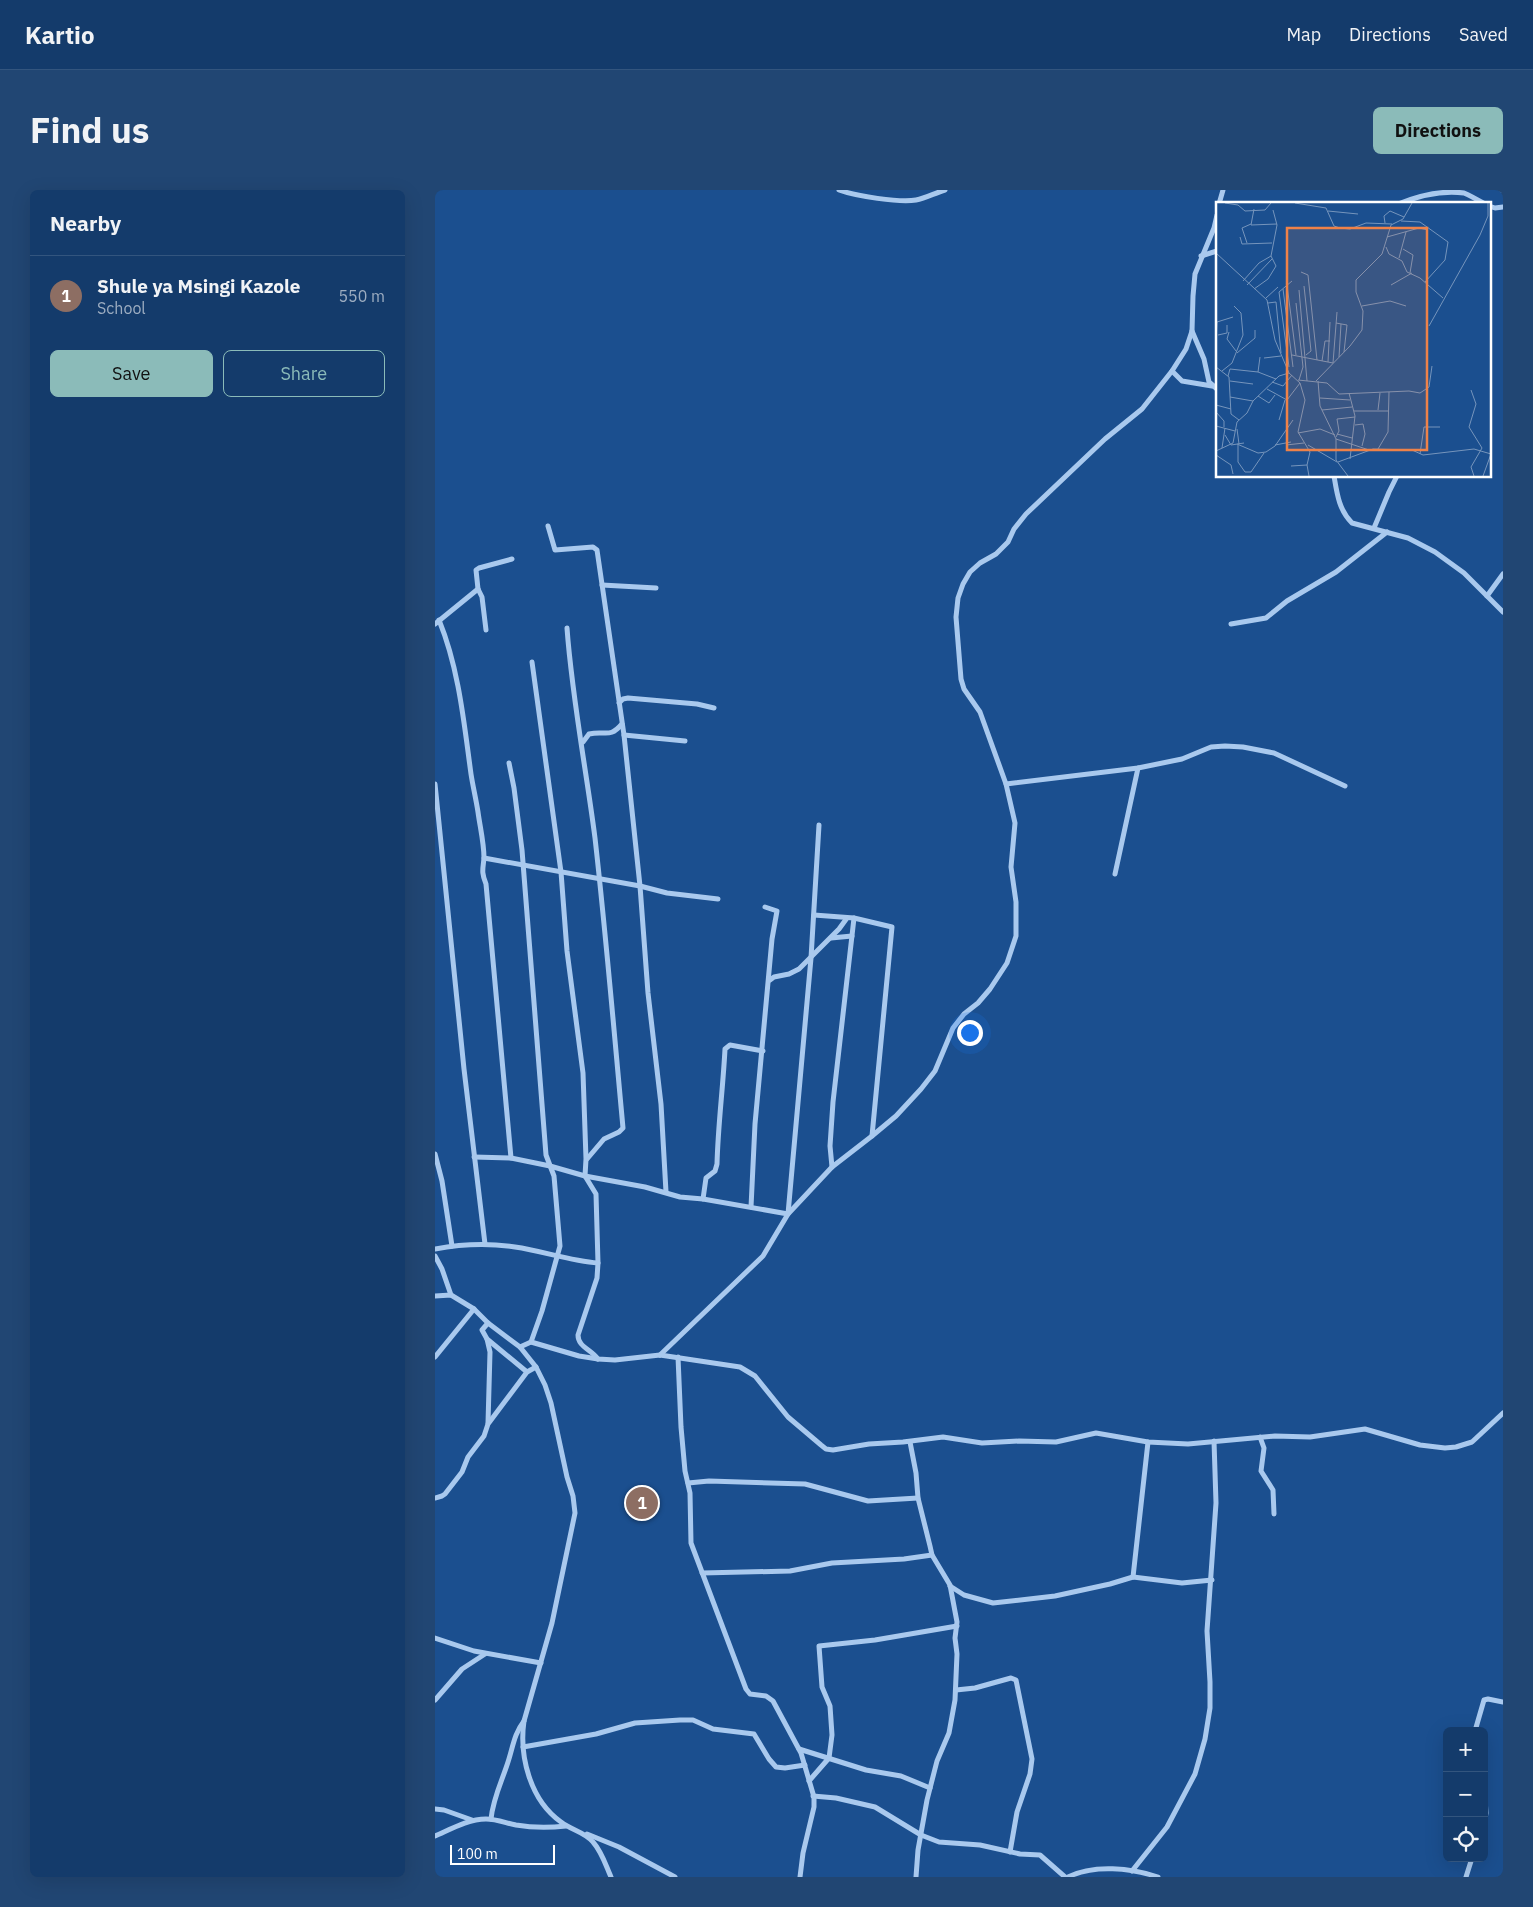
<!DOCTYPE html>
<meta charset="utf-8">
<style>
body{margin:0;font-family:"IBM Plex Sans",sans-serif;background:#214673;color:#f1f3f6}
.controls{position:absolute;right:15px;bottom:15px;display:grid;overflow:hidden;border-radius:8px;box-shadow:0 5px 20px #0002}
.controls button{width:45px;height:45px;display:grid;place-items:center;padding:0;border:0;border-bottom:1px solid #33557e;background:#143b6b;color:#f1f3f6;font:25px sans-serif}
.scale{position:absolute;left:15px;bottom:12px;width:105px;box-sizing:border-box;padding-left:5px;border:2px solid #fff;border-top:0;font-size:14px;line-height:18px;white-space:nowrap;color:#fff;-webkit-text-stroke:4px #1b4f8f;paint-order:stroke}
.you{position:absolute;left:534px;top:842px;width:18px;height:18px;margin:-12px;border:4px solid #fff;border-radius:50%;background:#1a73e8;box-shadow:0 0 0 8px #1a73e833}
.badge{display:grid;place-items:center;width:32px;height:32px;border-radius:50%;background:#8bbbb9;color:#fff;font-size:16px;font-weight:700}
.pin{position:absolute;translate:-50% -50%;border:2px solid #fff;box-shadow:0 1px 5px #0006}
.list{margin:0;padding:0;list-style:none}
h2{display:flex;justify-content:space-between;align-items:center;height:65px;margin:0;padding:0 20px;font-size:21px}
h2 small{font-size:16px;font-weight:400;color:#9dadc1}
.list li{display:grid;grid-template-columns:32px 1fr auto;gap:15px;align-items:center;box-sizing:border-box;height:80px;padding:0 20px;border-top:1px solid #33557e}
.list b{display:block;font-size:19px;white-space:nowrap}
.list p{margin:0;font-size:16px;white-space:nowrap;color:#9dadc1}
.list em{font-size:16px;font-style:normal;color:#9dadc1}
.actions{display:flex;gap:10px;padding:15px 20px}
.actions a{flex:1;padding:11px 0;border:1px solid #8bbbb9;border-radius:8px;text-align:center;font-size:18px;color:#8bbbb9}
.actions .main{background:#8bbbb9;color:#111}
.icon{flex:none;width:28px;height:28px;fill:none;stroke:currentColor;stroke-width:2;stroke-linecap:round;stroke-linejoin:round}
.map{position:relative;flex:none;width:1068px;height:1687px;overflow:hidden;border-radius:8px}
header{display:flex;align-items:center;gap:30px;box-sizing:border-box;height:70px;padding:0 25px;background:#143b6b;border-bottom:1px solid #33557e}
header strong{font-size:24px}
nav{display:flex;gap:28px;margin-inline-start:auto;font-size:18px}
.intro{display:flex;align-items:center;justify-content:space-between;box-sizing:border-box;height:120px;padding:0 30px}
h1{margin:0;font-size:35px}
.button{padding:12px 22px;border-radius:8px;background:#8bbbb9;color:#111;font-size:18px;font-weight:700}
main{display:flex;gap:30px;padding:0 30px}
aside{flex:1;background:#143b6b;border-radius:8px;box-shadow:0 5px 20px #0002}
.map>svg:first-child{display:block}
</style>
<header>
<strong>Kartio</strong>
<nav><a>Map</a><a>Directions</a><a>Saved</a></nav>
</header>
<div class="intro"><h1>Find us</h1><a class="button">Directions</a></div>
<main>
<aside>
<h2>Nearby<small></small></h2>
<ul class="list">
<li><span class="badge" style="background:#8d6e63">1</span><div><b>Shule ya Msingi Kazole</b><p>School</p></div><em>550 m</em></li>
</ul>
<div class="actions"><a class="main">Save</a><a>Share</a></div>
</aside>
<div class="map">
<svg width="1068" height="1687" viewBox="0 0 1068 1687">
<rect width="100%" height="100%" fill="#1b4f8f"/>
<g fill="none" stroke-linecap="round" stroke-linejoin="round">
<g stroke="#a9c9ee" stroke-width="5">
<path d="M404,0C420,6 465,13 481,10C491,8 500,3 510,0"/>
<polyline points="1067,0 1068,0"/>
<polyline points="784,14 788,0"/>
<path d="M963,14C983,6 1008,0 1029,3C1036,6 1043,10 1050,14"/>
<polyline points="1054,16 1060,18 1068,17"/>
<polyline points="766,66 782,61"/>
<polyline points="757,141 769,169 774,192 782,199"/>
<polyline points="737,181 747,191 777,196"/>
<path d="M899,286C902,304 904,320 917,333L973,348L1000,362L1029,383L1068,422"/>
<polyline points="113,336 120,360 158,357 162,360 189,545 205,696 213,803 226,914 231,1002"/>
<polyline points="939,338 954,302 962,286"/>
<polyline points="167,395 221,398"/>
<polyline points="1052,406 1068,384"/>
<path d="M4,430C24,479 29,533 36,584C38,597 41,609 43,622C45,637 49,653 49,668C48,679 46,682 51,694L76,968"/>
<polyline points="0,434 43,399"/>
<polyline points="796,434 831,428 852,411 901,382 952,342"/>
<path d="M132,438C137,508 151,578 160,648C171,745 179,841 188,938L184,942L169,949L152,969"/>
<polyline points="51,440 47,407 43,399 41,380 44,378 77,369"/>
<path d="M97,472L126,682L132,761L148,883L151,969L150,986L161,1004L163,1073L162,1088L143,1145C143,1157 156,1159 163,1169"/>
<polyline points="184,513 188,509 193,508 262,514 279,518"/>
<polyline points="189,545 250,551"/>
<path d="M148,552L154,544C171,540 174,549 187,534"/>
<polyline points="74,573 79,598 87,660 111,965 119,986 125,1056 107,1121 96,1152"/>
<polyline points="0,594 29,879 50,1054"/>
<polyline points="571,594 703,578 747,569 776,557 790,556 808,557 839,563 910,596"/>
<polyline points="49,668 205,696 232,703 283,709"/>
<polyline points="680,684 703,578"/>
<polyline points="379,725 419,728 457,737 437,946"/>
<polyline points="396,748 417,746"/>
<polyline points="335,790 339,787 354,784 364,779 404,739 412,728"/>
<polyline points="0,964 7,991 17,1056"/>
<polyline points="39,967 76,968 115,976 150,986 210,997 245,1007 268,1009 353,1024 376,768 384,635"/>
<polyline points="397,977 395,956 398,912 419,728"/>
<path d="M268,1009L271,988L280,981L282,974C283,935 288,898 290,859L295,855L328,861"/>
<polyline points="316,1017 320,934 337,749 342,721 330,717"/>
<path d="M0,1059C27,1054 53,1053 80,1057C108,1061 135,1071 163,1073"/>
<polyline points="0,1066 7,1079 16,1105"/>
<path d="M0,1106L16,1105L39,1119L53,1133L85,1157L101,1177L110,1195L116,1213L132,1287L138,1306L140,1323L117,1433L89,1531C84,1566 95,1610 126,1632C136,1640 150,1642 158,1652C167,1662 171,1676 176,1687"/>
<polyline points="53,1133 47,1140 52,1149 92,1182"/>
<polyline points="52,1149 55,1162 53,1233"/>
<polyline points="85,1157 96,1152 144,1166 163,1169 180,1170 225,1165 305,1177 320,1186 353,1227 386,1255 391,1259 398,1260 434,1254 468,1252 508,1247 547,1253 584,1251 621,1252 661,1243 713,1252 753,1254 840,1246 875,1247 930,1239 985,1255 1010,1258 1021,1257 1037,1252 1068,1223"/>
<polyline points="225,1165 328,1066 353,1024 397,977 437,946 461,926 486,899 500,881 518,838 529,824 543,813 555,799 572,773 581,746 581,712 576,677 580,633 571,594 545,522 529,499 526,489 521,427 523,408 528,394 535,382 545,373 561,364 573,352 579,339 591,324 670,249 707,219 737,181 751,159 757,141 758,106 760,84 779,38 782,25"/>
<polyline points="0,1167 39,1119"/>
<polyline points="243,1167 246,1237 250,1281 255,1303 256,1353 311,1499 315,1504 331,1506 338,1511 366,1563 379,1607 379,1617 368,1663 365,1687"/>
<polyline points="825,1247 829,1258 826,1281 838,1300 839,1324"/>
<polyline points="475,1252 481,1283 483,1308 495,1356 497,1365 515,1395 522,1432 520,1448 522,1464 520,1510 514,1543 502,1571 492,1610 483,1660 481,1687"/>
<polyline points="253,1293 274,1291 370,1294 433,1311 483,1308"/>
<polyline points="0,1308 7,1306 10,1304 27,1282 33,1267 49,1246 53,1234 92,1182 101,1177"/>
<polyline points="267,1383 355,1381 397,1373 469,1369 497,1365"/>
<polyline points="698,1387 713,1252"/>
<polyline points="515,1396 529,1405 558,1413 620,1406 675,1394 698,1387 747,1393 777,1390"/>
<polyline points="0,1448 39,1461 106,1473"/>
<polyline points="521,1500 540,1498 576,1488 581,1490 597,1569 595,1584 582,1622 575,1662"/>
<polyline points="0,1510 27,1479 50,1464"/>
<polyline points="1040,1541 1049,1510 1053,1509 1068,1512"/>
<polyline points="88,1557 161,1544 200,1533 245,1530 258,1530 278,1539 319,1544 334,1569 341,1577 350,1578 370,1575"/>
<polyline points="364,1559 431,1580 466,1586 495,1598"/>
<polyline points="374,1591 394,1568 397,1545 395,1516 387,1497 384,1456 440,1450 522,1436"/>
<polyline points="1049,1594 1051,1623 1049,1635"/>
<polyline points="378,1606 401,1608 440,1617 486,1645 504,1652 545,1655 585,1664 605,1665 630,1687"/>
<polyline points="0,1619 9,1620 37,1630"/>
<path d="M56,1629C58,1608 67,1591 73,1572C78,1557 79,1544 89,1531"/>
<polyline points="152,1644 184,1657 240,1687"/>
<path d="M0,1646C16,1639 33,1629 51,1629C61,1629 71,1633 81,1635C98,1638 114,1638 131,1636"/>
<polyline points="697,1681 732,1637 760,1584 770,1549 775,1518 775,1492 772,1441 781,1313 779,1251"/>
<path d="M633,1687C659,1674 696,1678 723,1687"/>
<polyline points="1031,1687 1037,1668"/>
</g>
</g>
<g transform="translate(781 12)">
<rect width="275" height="275" fill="#1b4f8f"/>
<path fill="none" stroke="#7695bc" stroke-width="1" d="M9,1L22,3L29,9L49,8L55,1M79,1L110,6L118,24L124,26L134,27L150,21L176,22M38,7L35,23L61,22M112,9L142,12M185,19L204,20L232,40L229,58L209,80M169,21L168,14L174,9L188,15M24,35L26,42L56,41M171,35L203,26L212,28M31,41L26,26L35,22M170,45L173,52L186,59L191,70L204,76L227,96M187,47L197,53L194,71M0,51L51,98L59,138L73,171M183,56L190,30M85,70L92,73L101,158M27,79L43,61L55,54M31,83L56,57M71,83L80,153M175,83L196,71M88,84L95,149L90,153M38,87L52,77L60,64L55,54L61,23L57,8M67,87L77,165M83,88L91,179M50,96L62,85M52,101L60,100L65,151M80,101L87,165L83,178M146,104L174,99L190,104M120,121L131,123L128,150M213,124L264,33L272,14V1M13,130L11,137L20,149M2,133L11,131V123M0,140L1,120L17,115M21,151L39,136V128M76,153L117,161L121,110M123,155L125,122M48,156L65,154M106,159L109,139H114M112,160L114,120M0,165L13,175L15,212L23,218M73,165L63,90L76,79M6,169L16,161L27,133L25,111L18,104M42,170L44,155M12,174L14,167L42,170L60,177M82,178L111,181L123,192L193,189L204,191L213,185L216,164M14,179L37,182M100,179L134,144L146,128L147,109L140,90V78L166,52L175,23L187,17L196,1M102,179L104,204L120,237V258L132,274M56,180L67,184L76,173M51,187L71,198L84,181M255,188L260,202L253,225L266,246L255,265L258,274M133,191L139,214L134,257M42,194L53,201L59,193M14,195L37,199M104,196L134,198M0,203L15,207M106,208L136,205M162,208L164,191M138,209H173M0,210L8,219V225M63,218L69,198M139,223L147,222L149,232L146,244M0,224L19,229M21,227L23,242M82,231L104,227L119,233M121,232L136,236M9,233L15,243L28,241M120,235L123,229L121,217L139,215M120,237L153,248M21,242L42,251L50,250L59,244L77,218M22,243V260L29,270H35L48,251M59,243L75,240M70,243L88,241M92,243L121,260M6,246L9,226M162,247L172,230L173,190M0,249L17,241L21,220L31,211L37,199L63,174L73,171L84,181L89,198L82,230L94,250L91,263L93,274M204,252L208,225H224M0,253L15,263L17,272M122,260L157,247L196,248L207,253L258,247L275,252M75,264L91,263M267,274L275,252"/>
<path fill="#ee8249" fill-opacity="0.15" stroke="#ee8249" stroke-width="2.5" d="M71,26H211V248H71Z"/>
<rect width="275" height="275" fill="none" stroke="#fff" stroke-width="2.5"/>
</g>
</svg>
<div class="controls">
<button>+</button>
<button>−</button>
<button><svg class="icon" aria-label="locate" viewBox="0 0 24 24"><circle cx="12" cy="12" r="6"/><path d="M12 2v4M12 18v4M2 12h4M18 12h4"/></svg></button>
</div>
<div class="scale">100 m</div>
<div class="you"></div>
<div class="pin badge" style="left:207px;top:1313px;background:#8d6e63">1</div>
</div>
</main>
